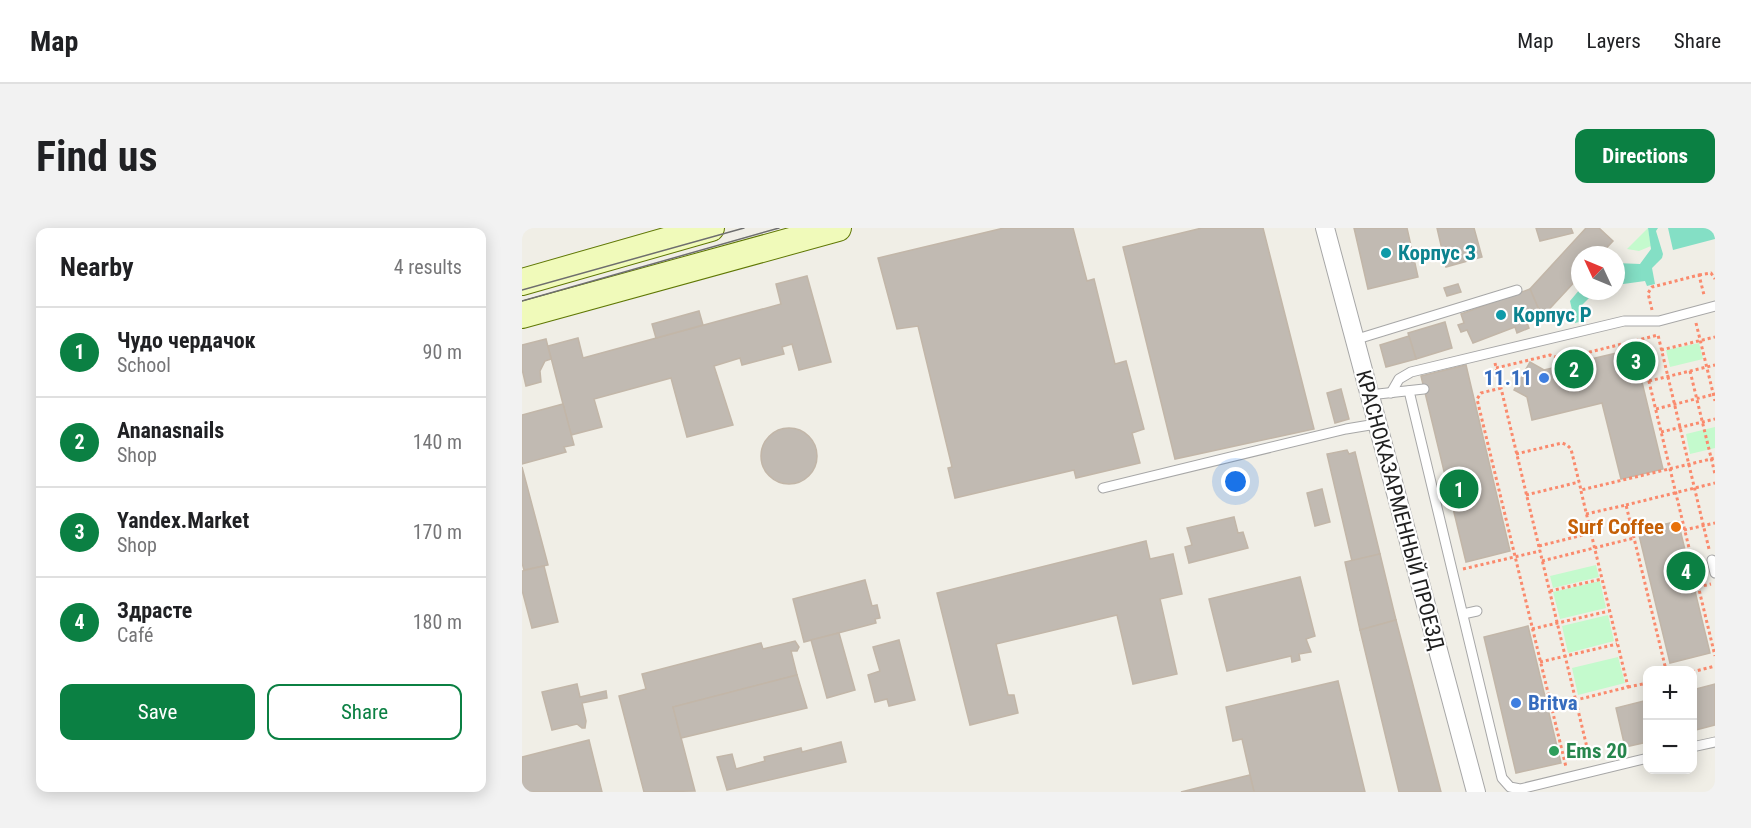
<!DOCTYPE html>
<meta charset="utf-8">
<style>
body{margin:0;font-family:"Roboto Condensed",sans-serif;background:#f2f2f2;color:#202124}
.controls{position:absolute;right:18px;bottom:18px;display:grid;overflow:hidden;border-radius:12px;box-shadow:0 3px 15px #0003}
.controls button{width:54px;height:54px;display:grid;place-items:center;padding:0;border:0;border-bottom:2px solid #e0e0e0;background:#fff;color:#202124;font:30px sans-serif}
.compass{position:absolute;left:1049px;top:18px;width:54px;height:54px;border-radius:50%;background:#fff;box-shadow:0 3px 15px #0003;rotate:314deg}
.you{position:absolute;left:714px;top:254px;width:21px;height:21px;margin:-15px;border:4px solid #fff;border-radius:50%;background:#1a73e8;box-shadow:0 0 0 9px #1a73e833}
.badge{display:grid;place-items:center;width:39px;height:39px;border-radius:50%;background:#0b8043;color:#fff;font-size:20px;font-weight:700}
.pin{position:absolute;translate:-50% -50%;border:3px solid #fff;box-shadow:0 2px 6px #0006}
.list{margin:0;padding:0;list-style:none}
h2{display:flex;justify-content:space-between;align-items:center;height:78px;margin:0;padding:0 24px;font-size:26px}
h2 small{font-size:20px;font-weight:400;color:#757577}
.list li{display:grid;grid-template-columns:39px 1fr auto;gap:18px;align-items:center;box-sizing:border-box;height:90px;padding:0 24px;border-top:2px solid #e0e0e0}
.list b{display:block;font-size:22px;white-space:nowrap}
.list p{margin:0;font-size:20px;white-space:nowrap;color:#757577}
.list em{font-size:20px;font-style:normal;color:#757577}
.actions{display:flex;gap:12px;padding:18px 24px}
.actions a{flex:1;padding:14px 0;border:2px solid #0b8043;border-radius:12px;text-align:center;font-size:21px;color:#0b8043}
.actions .main{background:#0b8043;color:#fff}
.map{position:relative;flex:none;width:1193px;height:564px;overflow:hidden;border-radius:12px}
header{display:flex;align-items:center;gap:36px;box-sizing:border-box;height:84px;padding:0 30px;background:#fff;border-bottom:2px solid #e0e0e0}
header strong{font-size:28px}
nav{display:flex;gap:33px;margin-inline-start:auto;font-size:21px}
.intro{display:flex;align-items:center;justify-content:space-between;box-sizing:border-box;height:144px;padding:0 36px}
h1{margin:0;font-size:42px}
.button{padding:15px 27px;border-radius:12px;background:#0b8043;color:#fff;font-size:21px;font-weight:700}
main{display:flex;gap:36px;padding:0 36px}
aside{flex:1;background:#fff;border-radius:12px;box-shadow:0 3px 15px #0003}
.map>svg:first-child{display:block}
</style>
<header>
<strong>Map</strong>
<nav><a>Map</a><a>Layers</a><a>Share</a></nav>
</header>
<div class="intro"><h1>Find us</h1><a class="button">Directions</a></div>
<main>
<aside>
<h2>Nearby<small>4 results</small></h2>
<ul class="list">
<li><span class="badge">1</span><div><b>Чудо чердачок</b><p>School</p></div><em>90 m</em></li>
<li><span class="badge">2</span><div><b>Ananasnails</b><p>Shop</p></div><em>140 m</em></li>
<li><span class="badge">3</span><div><b>Yandex.Market</b><p>Shop</p></div><em>170 m</em></li>
<li><span class="badge">4</span><div><b>Здрасте</b><p>Café</p></div><em>180 m</em></li>
</ul>
<div class="actions"><a class="main">Save</a><a>Share</a></div>
</aside>
<div class="map">
<svg width="1193" height="564" viewBox="0 0 1193 564">
<rect width="100%" height="100%" fill="#f0eee6"/>
<g fill="#c4facd">
<polygon points="1126,0 1129,18 1117,23 1105,21"/>
<polygon points="1177,115 1181,131 1148,139 1144,122"/>
<polygon points="1193,199 1193,220 1168,226 1164,206"/>
<polygon points="1074,337 1077,349 1031,360 1028,348"/>
<polygon points="1078,353 1084,380 1038,391 1031,364"/>
<polygon points="1086,387 1092,413 1046,425 1040,398"/>
<polygon points="1096,429 1103,455 1056,467 1050,440"/>
</g>
<g fill="#84dfc5">
<polygon points="1126,0 1136,0 1134,3 1141,26 1140,30 1130,40 1133,56 1125,58 1123,53 1094,57 1094,35 1118,36 1129,21"/>
<polygon points="1146,0 1193,0 1193,11 1151,22"/>
<polygon points="1058,61 1058,63 1074,63 1059,78 1061,93 1053,95 1048,73"/>
</g>
<g fill="#c1bab2" stroke="#c2b6a8" stroke-width="1.5">
<polygon points="482,0 551,0 565,53 572,51 593,136 604,133 622,201 610,205 618,235 554,250 552,242 433,270 426,240 430,239 396,98 375,101 356,30"/>
<polygon points="680,0 741,0 792,201 653,231 601,19"/>
<polygon points="832,0 885,0 896,49 846,61"/>
<polygon points="915,0 952,0 960,29 924,39"/>
<polygon points="1014,0 1049,0 1051,5 1018,13"/>
<polygon points="1064,0 1077,0 1091,13 1078,27 1058,27 1058,48 1020,89 1008,61"/>
<polygon points="285,48 309,134 277,142 270,116 260,119 262,126 220,137 218,130 192,138 211,197 165,209 149,150 72,171 80,199 49,207 26,118 56,110 61,130 259,76 254,56"/>
<polygon points="936,56 939,64 925,68 922,60"/>
<polygon points="1008,61 1020,89 1005,95 1007,100 995,105 993,99 951,115 945,102 939,104 936,97 942,95 939,86"/>
<polygon points="177,83 181,97 134,110 130,96"/>
<polygon points="923,94 930,120 894,131 886,105"/>
<polygon points="887,108 894,131 864,139 858,117"/>
<polygon points="24,111 29,131 23,133 18,143 19,154 4,158 0,141 0,117"/>
<polygon points="1112,121 1141,241 1099,251 1080,175 1010,192 1005,169 992,162 1008,134 1022,142"/>
<polygon points="944,137 988,323 944,334 899,148"/>
<polygon points="819,161 827,191 813,195 805,165"/>
<polygon points="41,176 52,217 42,219 44,224 0,236 0,187"/>
<circle cx="267" cy="228" r="28"/>
<polygon points="825,222 827,226 833,224 858,326 830,333 805,226"/>
<polygon points="0,239 26,337 2,342 0,335"/>
<polygon points="800,261 808,294 793,298 785,265"/>
<polygon points="712,289 716,305 721,304 726,320 667,335 663,319 670,317 665,300"/>
<polygon points="1156,293 1188,425 1148,435 1116,303"/>
<polygon points="624,313 628,331 651,326 660,366 638,371 655,446 611,456 595,387 474,416 486,467 492,467 496,485 448,497 415,365"/>
<polygon points="858,326 874,392 838,402 823,334"/>
<polygon points="22,338 36,394 10,400 0,362 0,343"/>
<polygon points="778,349 793,408 784,411 789,424 777,426 778,432 770,434 769,428 705,443 687,371"/>
<polygon points="343,352 350,378 355,377 358,390 353,391 354,395 282,414 271,371"/>
<polygon points="874,392 919,564 877,564 838,402"/>
<polygon points="1006,398 1039,535 994,545 962,409"/>
<polygon points="317,405 333,462 305,470 289,412"/>
<polygon points="377,412 393,472 367,478 365,471 353,474 346,447 358,443 351,419"/>
<polygon points="273,413 277,419 275,423 269,423 275,447 151,479 173,563 122,564 97,468 124,461 120,446 239,415 241,421"/>
<polygon points="275,447 285,480 159,510 151,479"/>
<polygon points="816,453 843,564 732,564 720,511 711,513 704,479"/>
<polygon points="55,456 58,469 84,463 85,470 60,475 64,493 63,500 60,500 55,496 30,502 20,464"/>
<polygon points="1193,456 1193,497 1170,503 1170,462"/>
<polygon points="1126,472 1126,514 1103,519 1094,480"/>
<polygon points="67,512 80,564 0,564 0,529"/>
<polygon points="319,514 324,534 205,562 195,529 210,526 214,541 243,533 242,529 279,520 280,524"/>
<polygon points="728,547 732,564 659,564 683,558"/>
</g>
<g fill="none" stroke-linecap="round" stroke-linejoin="round">
<defs>
<g id="lane">
<polyline points="832,112 995,62"/>
<polyline points="887,163 980,550 988,559 998,561 1126,530"/>
<polyline points="869,165 877,151 889,144 1102,93 1137,93 1193,78"/>
<polyline points="847,167 902,161"/>
<polyline points="581,260 824,201 854,196"/>
<polyline points="1190,332 1193,345"/>
<polyline points="941,386 955,383"/>
<polyline points="1170,519 1193,514"/>
</g>
<polyline id="street" points="803,0 954,564"/>
<g id="secondary">
<polyline points="0,54 189,0"/>
<polyline points="0,87 316,0"/>
</g>
</defs>
<use href="#lane" stroke="#a7a7a7" stroke-width="11"/>
<use href="#street" stroke="#a7a7a7" stroke-width="20"/>
<use href="#secondary" stroke="#607805" stroke-width="28"/>
<g stroke="#fa8a6d" stroke-width="3" stroke-dasharray="3 3" stroke-linecap="butt">
<polyline points="1177,47 1189,45 1193,51"/>
<polyline points="1130,82 1126,65 1130,59 1177,47 1182,67"/>
<polyline points="1174,95 1193,173"/>
<polyline points="1117,112 1193,428"/>
<polyline points="1139,122 1193,109"/>
<polyline points="973,135 1068,532"/>
<polyline points="974,140 1028,127 1040,131 1136,107 1187,321"/>
<polyline points="1168,143 1193,246"/>
<polyline points="1127,153 1193,137"/>
<polyline points="979,160 959,165 955,171 1044,539"/>
<polyline points="1134,181 1193,166"/>
<polyline points="1139,204 1193,191"/>
<polyline points="994,226 1040,215 1045,217 1049,221 1059,262 1193,230"/>
<polyline points="1059,263 1069,305"/>
<polyline points="1004,267 1057,254"/>
<polyline points="1104,277 1193,255"/>
<polyline points="1064,286 1104,277 1144,442"/>
<polyline points="1162,302 1193,295"/>
<polyline points="1017,318 1069,305 1106,459 1054,472"/>
<polyline points="1020,333 1112,310"/>
<polyline points="941,341 1018,323"/>
<polyline points="1176,359 1189,356"/>
<polyline points="1028,363 1080,351"/>
<polyline points="1010,401 1087,383"/>
<polyline points="1018,434 1095,416"/>
<polyline points="1170,444 1193,438"/>
<polyline points="1106,459 1126,455"/>
</g>
<use href="#lane" stroke="#fff" stroke-width="9"/>
<use href="#street" stroke="#fff" stroke-width="18"/>
<use href="#secondary" stroke="#f0faba" stroke-width="26"/>
<g stroke="#6e6e6e" stroke-width="1.5">
<polyline points="0,62 222,0"/>
<polyline points="0,73 257,0"/>
</g>
</g>
<g fill="#0f9aa8" stroke="#fff" stroke-width="2">
<circle cx="864" cy="25" r="6"/>
<circle cx="979" cy="87" r="6"/>
</g>
<g fill="#3f7fe0" stroke="#fff" stroke-width="2">
<circle cx="1022" cy="150" r="6"/>
<circle cx="994" cy="475" r="6"/>
</g>
<circle fill="#e8710a" stroke="#fff" stroke-width="2" cx="1154" cy="299" r="6"/>
<circle fill="#2e9e5b" stroke="#fff" stroke-width="2" cx="1032" cy="523" r="6"/>
<g text-anchor="middle" dominant-baseline="central" stroke-width="4.5" stroke-linejoin="round" paint-order="stroke">
<g font-size="21" font-weight="bold" fill="#0d838f" stroke="#fff" text-anchor="start">
<text x="876" y="25">Корпус З</text>
<text x="991" y="87">Корпус Р</text>
</g>
<g font-size="21" font-weight="bold" fill="#366cbe" stroke="#fff" text-anchor="end">
<text x="1010" y="150">11.11</text>
<text x="1006" y="475" text-anchor="start">Britva</text>
</g>
<g font-size="21" fill="#202020" stroke="#fff">
<text transform="translate(878 282) rotate(75)">КРАСНОКАЗАРМЕННЫЙ ПРОЕЗД</text>
</g>
<g font-size="21" font-weight="bold" fill="#c56008" stroke="#fff" text-anchor="end">
<text x="1142" y="299">Surf Coffee</text>
</g>
<g font-size="21" font-weight="bold" fill="#27864d" stroke="#fff" text-anchor="start">
<text x="1044" y="523">Ems 20</text>
</g>
</g>
</svg>
<div class="controls">
<button>+</button>
<button>−</button>
</div>
<svg class="compass" viewBox="-18 -18 36 36"><path d="M0-13l5 13h-10z" fill="#e53935"/><path d="M0 13l5-13h-10z" fill="#757577"/></svg>
<div class="you"></div>
<div class="pin badge" style="left:937px;top:261px">1</div>
<div class="pin badge" style="left:1052px;top:141px">2</div>
<div class="pin badge" style="left:1114px;top:133px">3</div>
<div class="pin badge" style="left:1164px;top:343px">4</div>
</div>
</main>
